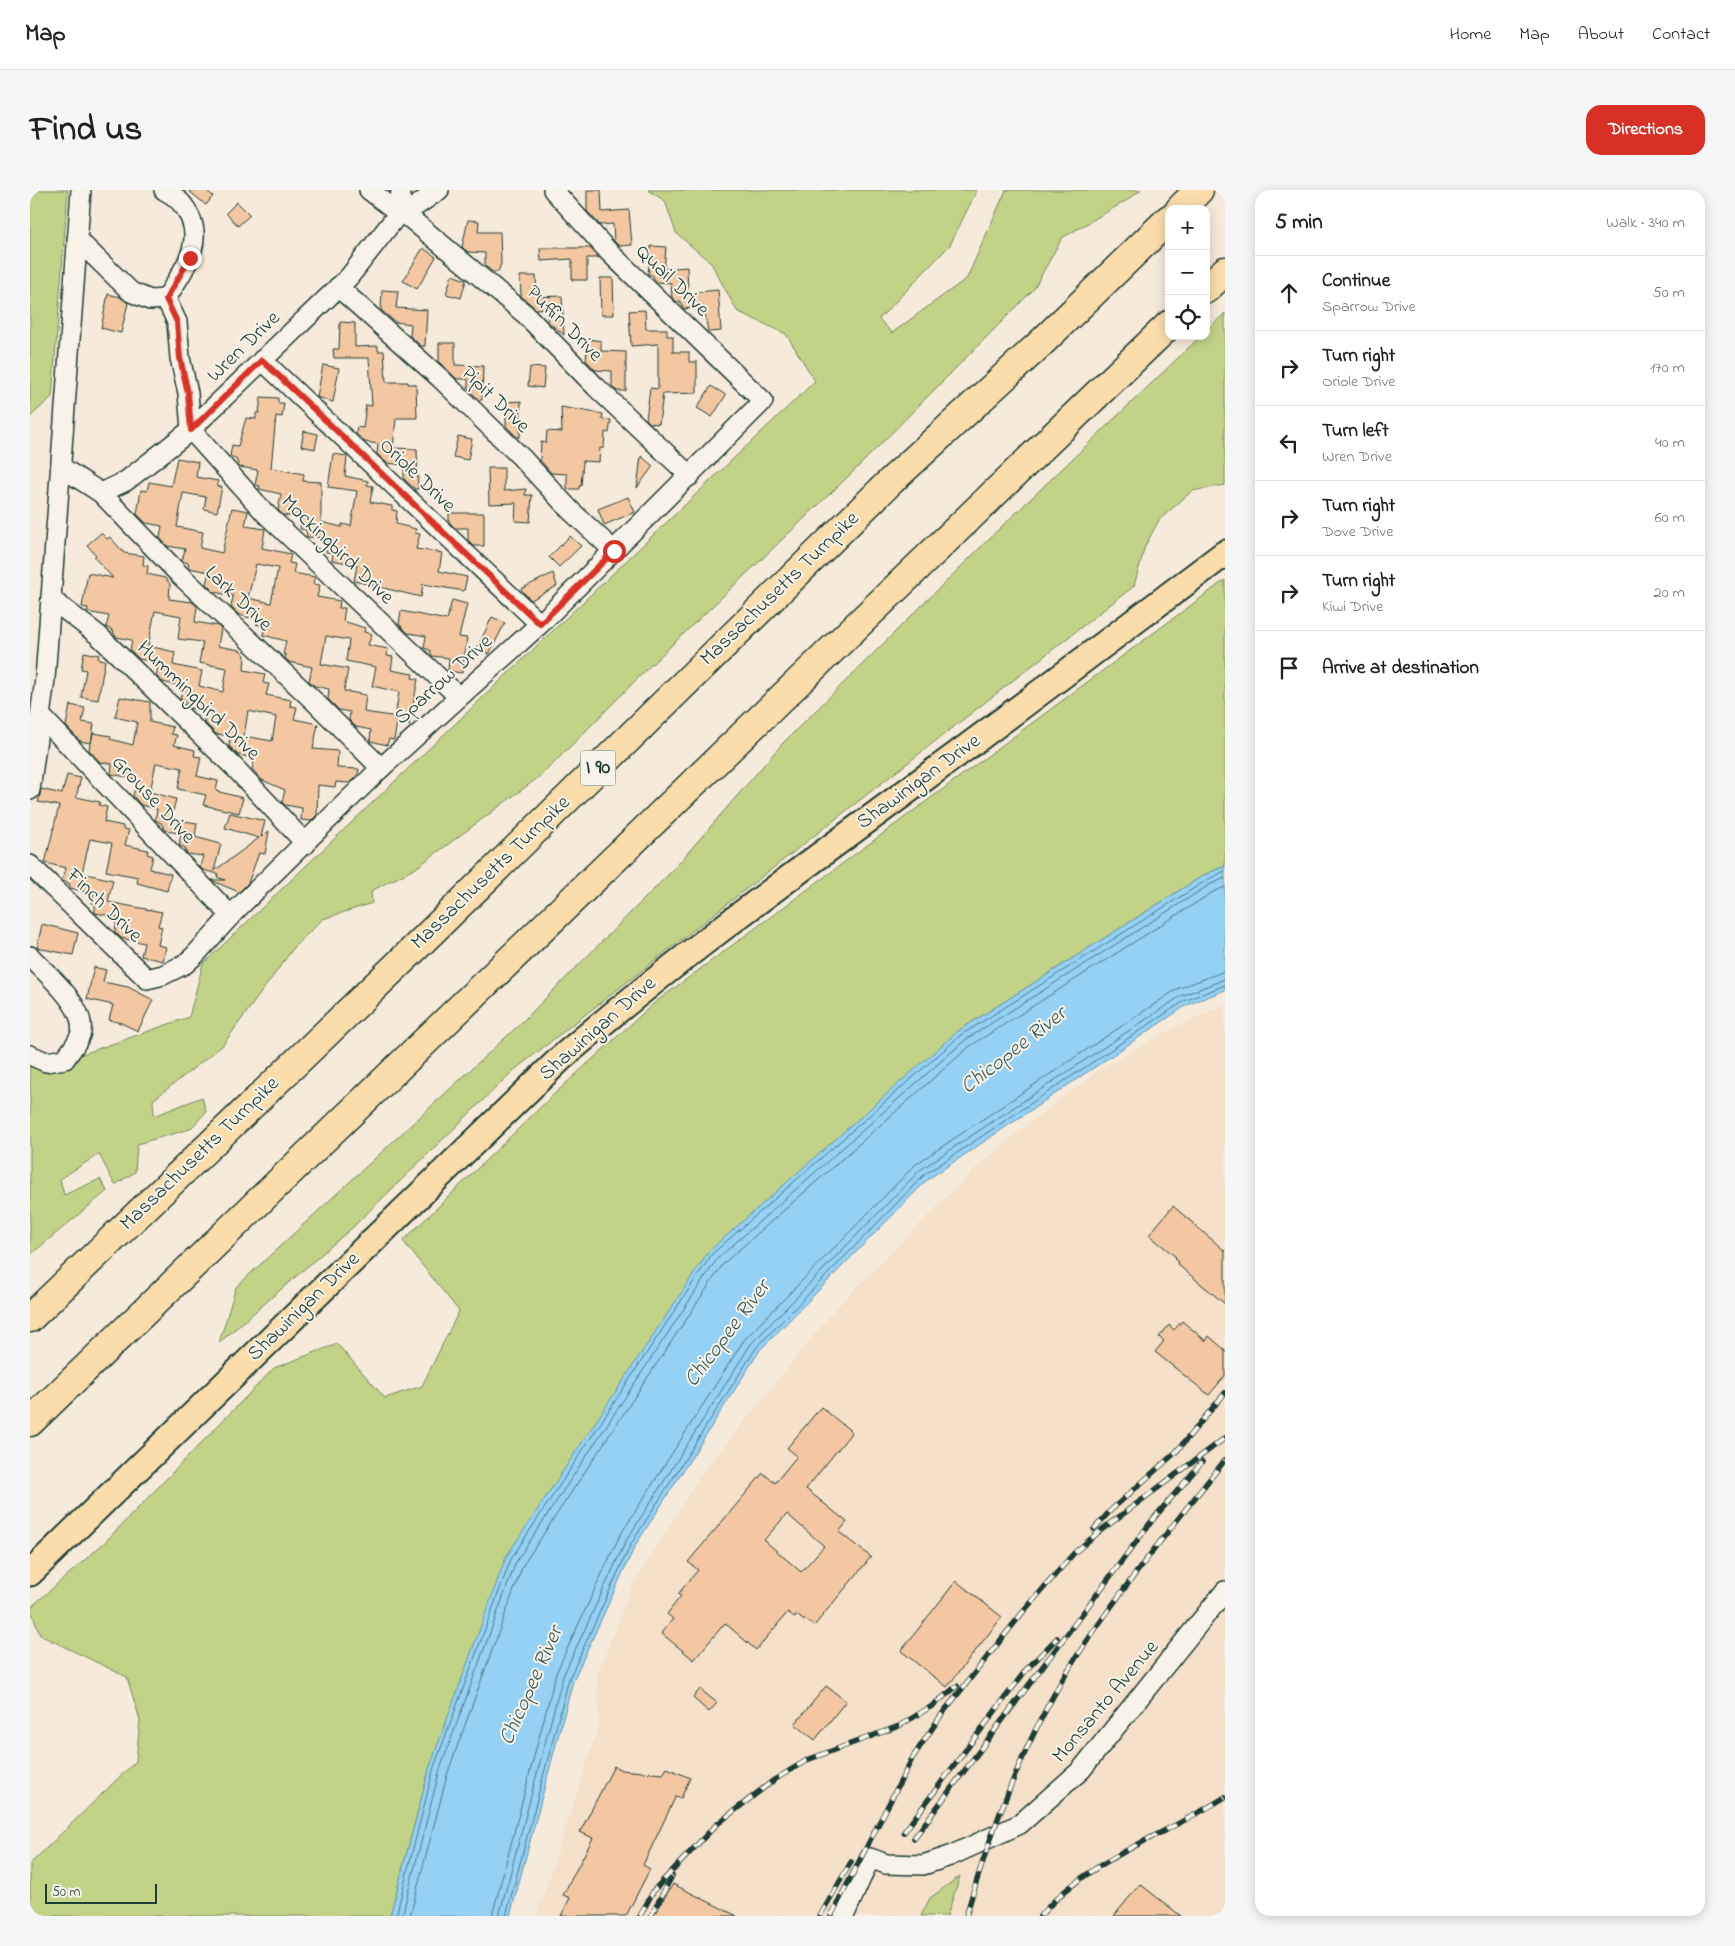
<!DOCTYPE html>
<meta charset="utf-8">
<style>
body{margin:0;font-family:"Indie Flower",sans-serif;background:#f6f6f6;color:#202124}
.controls{position:absolute;right:15px;top:15px;display:grid;overflow:hidden;border-radius:10px;box-shadow:0 2px 12px #0003}
.controls button{width:45px;height:45px;display:grid;place-items:center;padding:0;border:0;border-bottom:1px solid #e0e0e0;background:#fff;color:#202124;font:25px sans-serif}
.scale{position:absolute;left:15px;bottom:12px;width:112px;box-sizing:border-box;padding-left:5px;border:2px solid #1f3d34;border-top:0;font-size:14px;line-height:18px;white-space:nowrap;color:#1f3d34;-webkit-text-stroke:4px #f7f3e8;paint-order:stroke}
.stop{position:absolute;width:15px;height:15px;margin:-11px;border:4px solid #d93025;border-radius:50%;background:#fff}
.stop.end{background:#d93025;border-color:#fff;box-shadow:0 1px 5px #0008}
.list{margin:0;padding:0;list-style:none}
h2{display:flex;justify-content:space-between;align-items:center;height:65px;margin:0;padding:0 20px;font-size:21px}
h2 small{font-size:16px;font-weight:400;color:#757577}
.list li{display:grid;grid-template-columns:32px 1fr auto;gap:15px;align-items:center;box-sizing:border-box;height:75px;padding:0 20px;border-top:1px solid #e0e0e0}
.list b{display:block;font-size:19px;white-space:nowrap}
.list p{margin:0;font-size:16px;white-space:nowrap;color:#757577}
.list em{font-size:16px;font-style:normal;color:#757577}
.icon{flex:none;width:28px;height:28px;fill:none;stroke:currentColor;stroke-width:2;stroke-linecap:round;stroke-linejoin:round}
.map{position:relative;flex:none;width:1195px;height:1726px;overflow:hidden;border-radius:15px}
header{display:flex;align-items:center;gap:30px;box-sizing:border-box;height:70px;padding:0 25px;background:#fff;border-bottom:1px solid #e0e0e0}
header strong{font-size:24px}
nav{display:flex;gap:28px;margin-inline-start:auto;font-size:18px}
.intro{display:flex;align-items:center;justify-content:space-between;box-sizing:border-box;height:120px;padding:0 30px}
h1{margin:0;font-size:35px}
.button{padding:12px 22px;border-radius:15px;background:#d93025;color:#fff;font-size:18px;font-weight:700}
main{display:flex;gap:30px;padding:0 30px}
aside{flex:1;background:#fff;border-radius:15px;box-shadow:0 2px 12px #0003}
.map>svg:first-child{display:block}
</style>
<header>
<strong>Map</strong>
<nav><a>Home</a><a>Map</a><a>About</a><a>Contact</a></nav>
</header>
<div class="intro"><h1>Find us</h1><a class="button">Directions</a></div>
<main>
<div class="map">
<svg width="1195" height="1726" viewBox="0 0 1195 1726">
<rect width="100%" height="100%" fill="#f6eada"/>
<filter id="ink" filterUnits="userSpaceOnUse"><feTurbulence type="fractalNoise" baseFrequency=".02" numOctaves="2"/><feDisplacementMap in="SourceGraphic" scale="10" xChannelSelector="R" yChannelSelector="G"/><feConvolveMatrix kernelMatrix="1 2 1 2 8 2 1 2 1" color-interpolation-filters="sRGB"/></filter>
<g filter="url(#ink)">
<polygon fill="#f5e0c9" points="1195,815 1195,1726 507,1726 569,1535 567,1485 603,1395 669,1287 806,1118 946,978 1006,928 1071,879 1148,836"/>
<g fill="#c2d388" stroke="#70885e">
<polygon points="0,0 38,0 22,207 0,227"/>
<polygon points="618,0 947,0 920,55 849,129 862,143 937,88 976,0 1111,0 1099,9 1032,48 1003,100 827,278 621,475 513,584 386,678 341,701 342,713 293,729 265,756 192,856 123,910 124,926 172,907 176,922 160,939 107,954 105,982 85,995 69,964 30,989 34,1005 70,989 77,1001 0,1065 0,870 13,878 159,827 173,774 785,191 756,144 707,121 681,73 646,43 635,11"/>
<polygon points="1195,123 1195,295 1162,301 1129,330 1115,356 1104,396 483,881 323,1037 189,1153 206,1097 488,836 642,681 752,554 967,341 1171,146 1176,146 1176,141"/>
<polygon points="1195,390 1195,676 1174,685 928,841 400,1576 360,1726 0,1726 0,1674 106,1571 110,1530 97,1487 10,1445 0,1418 74,1353 244,1178 307,1154 355,1208 392,1196 429,1121 373,1051 521,907 623,814"/>
<polygon points="930,1686 917,1726 891,1726 900,1708"/>
</g>
<polygon fill="#94d1f5" stroke="#6596a8" points="1195,676 1195,800 1157,815 897,990 730,1160 605,1356 543,1491 480,1726 360,1726 400,1576 476,1367 679,1061 928,841 1174,685"/>
<g fill="none" stroke-linecap="round" stroke-linejoin="round">
<g stroke="#4e7881" stroke-width="1">
<polyline points="366,1726 404,1577 481,1369 682,1064 931,845 1177,690 1195,681"/>
<polyline points="372,1726 410,1579 486,1372 687,1069 935,850 1179,695 1195,688"/>
<polyline points="380,1726 418,1582 493,1375 693,1074 940,856 1183,702 1195,697"/>
<polyline points="462,1726 526,1483 589,1347 714,1150 886,974 1147,799 1195,781"/>
<polyline points="469,1726 533,1486 596,1351 721,1154 890,980 1151,806 1195,789"/>
<polyline points="476,1726 539,1489 601,1354 726,1158 894,985 1154,811 1195,795"/>
</g>
</g>
<g fill="#f3c7a2" stroke="#1f3d34" fill-rule="evenodd">
<polygon points="158,0 176,0 183,6 176,15"/>
<polygon points="557,0 571,0 572,22 599,20 602,55 589,56 584,51 583,34 570,35 557,21"/>
<polygon points="207,12 220,25 208,36 196,23"/>
<polygon points="438,30 449,31 448,42 470,42 471,74 468,82 463,82 455,76 455,63 438,62 432,57"/>
<polygon points="621,56 636,57 634,79 657,77 658,103 688,100 691,141 678,142 674,117 654,119 650,111 647,112 642,108 641,93 626,92 623,86 618,84"/>
<polygon points="393,58 406,67 387,99 373,91"/>
<polygon points="510,58 560,58 569,68 557,68 557,90 542,90 542,69 511,71"/>
<polygon points="422,85 436,90 431,108 416,104"/>
<polygon points="490,86 506,86 507,107 532,106 534,145 518,132 517,118 506,119 491,106"/>
<polygon points="570,88 583,88 584,125 571,125"/>
<polygon points="352,100 368,101 366,118 397,120 395,156 391,156 380,146 381,134 365,132 351,120"/>
<polygon points="78,104 90,107 98,113 91,143 71,138"/>
<polygon points="615,120 616,139 637,139 637,146 643,146 643,162 659,162 659,172 667,172 667,203 633,204 629,234 620,233 616,229 620,198 628,199 628,154 601,156 599,121"/>
<polygon points="310,132 325,133 325,157 348,156 348,161 354,161 356,192 378,192 378,194 386,194 387,228 366,228 363,258 387,259 388,299 385,299 374,289 374,275 357,273 347,264 348,254 335,252 326,244 327,237 333,238 336,215 342,216 339,168 304,168 303,159 309,159"/>
<polygon points="558,149 571,151 571,161 596,162 596,201 587,201 582,196 582,181 565,180 556,170"/>
<polygon points="409,153 425,153 425,175 453,176 452,210 449,210 438,199 438,189 427,189 409,172"/>
<polygon points="293,175 309,178 303,212 287,207"/>
<polygon points="500,177 515,178 513,198 498,196"/>
<polygon points="681,196 696,205 682,227 667,218"/>
<polygon points="231,207 248,208 248,213 254,213 252,227 246,226 241,278 274,284 273,291 291,292 291,332 312,337 312,334 321,336 327,301 298,297 303,264 317,266 315,286 338,291 337,295 343,296 340,312 362,316 362,320 367,321 366,334 386,339 385,343 390,344 386,359 412,363 409,381 437,387 434,401 393,394 391,407 324,391 327,375 302,370 303,363 296,362 299,348 277,347 276,340 270,339 271,328 253,325 248,320 251,304 229,299 230,296 225,295 228,280 209,277 206,269 200,266 202,255 208,256 216,228 226,229 226,223 229,223"/>
<polygon points="491,211 490,247 487,247 476,236 476,212"/>
<polygon points="531,217 573,224 572,229 581,230 579,243 575,242 574,258 570,258 569,272 553,271 551,296 549,296 549,299 537,299 537,284 521,283 510,270 511,252 516,253 517,241 532,242"/>
<polygon points="274,241 288,244 285,259 271,256"/>
<polygon points="428,246 442,249 438,270 423,267"/>
<polygon points="611,266 623,276 607,298"/>
<path d="M147,268L168,272L166,287L188,291L187,296L192,297L187,322L174,319L176,307L153,303L147,337L173,342L170,358L192,363L202,318L218,321L215,336L235,339L232,358L261,364L259,373L265,374L263,383L285,387L283,394L290,395L287,407L310,411L309,418H315L313,431L335,438L334,442L342,444L338,455L358,459L357,466L363,467L361,480L383,484L382,488L388,489L379,536L366,520L369,502L342,496L346,477L316,471L319,450L296,446L291,474L318,479L314,501L336,505L334,522L368,527L364,550L359,549L357,555L340,551L341,540L326,537L319,530L320,522L309,520L298,509L299,499L285,496L279,491L282,477L259,472L255,468L256,465L253,464L256,451L233,445L235,437L226,434L228,430L209,425L201,417L203,406L184,402L176,394L179,382L159,378L158,373L152,371L155,359L137,356L130,348L132,336L116,333L107,324L111,300L117,301L119,292L141,296ZM226,374L248,378L241,413L218,408Z"/>
<polygon points="458,278 474,278 474,301 496,299 495,305 502,305 500,332 485,331 486,313 459,314"/>
<polygon points="598,307 605,322 574,335 568,319"/>
<polygon points="419,323 454,323 454,356 444,356 438,350 438,338 425,338 419,332"/>
<path d="M71,343L77,349L80,347L94,363L114,366L113,375L118,376L117,384L135,388L140,394L139,409L162,412L167,416L165,432L188,436L191,439L188,456L210,460L215,465L214,480L235,484L233,493L239,494L236,505L261,510L260,516L267,517L264,529L288,534L283,559L308,561L307,578L329,579L328,584L319,593L306,592L305,597L288,595L287,625L281,631L271,630L272,618L255,615L252,612L255,600L232,590L222,579L225,568L208,565L199,556L200,546L186,544L174,532L175,521L159,518L156,512L150,509L153,497L133,492L126,486L129,473L109,469L100,460L102,450L86,447L82,440L76,437L79,426L57,422L58,418L52,417L58,383L83,388L64,367L66,365L57,355ZM125,421L151,426L148,449L173,452L169,473L197,478L193,502L169,496L172,481L143,475L145,462L118,456ZM218,521L246,527L242,551L214,546Z"/>
<polygon points="540,346 551,356 529,377 519,367"/>
<polygon points="523,383 527,396 501,410 494,403 491,399"/>
<polygon points="422,410 437,414 429,447 437,448 432,483 418,481 419,468 402,466 400,460 394,458 396,446 378,443 369,434 371,421 417,430"/>
<polygon points="462,427 475,433 459,464 447,458"/>
<polygon points="54,462 69,465 68,469 75,470 68,510 51,507 56,480 51,479"/>
<polygon points="90,507 120,512 120,532 143,537 141,544 147,545 144,555 165,560 164,566 171,567 167,586 188,591 186,601 213,608 209,623 173,615 176,605 148,599 152,578 126,573 120,602 146,609 141,629 167,633 165,647 191,654 184,681 229,648 195,638 200,623 235,631 231,647 239,641 235,664 229,663 218,693 209,702 185,692 182,690 195,690 187,687 188,684 173,680 170,677 173,666 157,664 155,658 149,655 151,644 135,640 131,633 125,630 127,619 111,615 103,606 107,589 81,584 82,574 70,572 59,560 60,553 50,551 36,536 40,515 55,518 52,532 64,534 61,553 63,543 81,546 80,549 103,555 107,532 85,527"/>
<polygon points="37,585 51,588 46,607 70,612 69,615 77,617 74,632 93,636 93,639 99,640 95,655 118,660 117,664 123,666 120,679 141,684 137,701 107,693 108,687 76,681 82,653 60,649 52,683 83,690 78,712 132,722 128,736 132,737 128,755 136,757 133,771 111,766 114,753 91,748 85,742 87,727 65,723 65,713 62,713 64,704 40,698 39,693 32,691 36,678 15,673 29,616 8,612 10,605 11,599 32,604"/>
<polygon points="12,734 48,743 43,765 7,758"/>
<polygon points="64,777 76,780 73,792 98,797 123,810 108,841 91,833 79,830 83,815 57,809"/>
<polygon points="1143,1016 1195,1061 1195,1114 1147,1074 1148,1072 1144,1069 1146,1067 1119,1045"/>
<polygon points="1152,1131 1176,1151 1179,1146 1195,1160 1195,1186 1179,1205 1125,1162 1134,1151 1129,1147 1139,1135 1144,1140"/>
<path d="M791,1217L822,1242L776,1299L817,1332L809,1342L841,1367L784,1436L775,1429L774,1431L767,1425L765,1428L758,1422L726,1460L695,1433L664,1470L631,1443L643,1429L637,1424L651,1406L648,1404L668,1380L658,1372L733,1283L745,1293L767,1266L757,1258ZM757,1324L794,1356L771,1382L734,1350Z"/>
<polygon points="926,1391 972,1427 917,1497 871,1461"/>
<polygon points="796,1496 816,1511 785,1550 765,1534"/>
<polygon points="670,1499 687,1513 679,1522 663,1508"/>
<polygon points="584,1576 591,1580 633,1584 637,1578 660,1588 651,1608 646,1606 613,1675 620,1679 596,1726 531,1726 540,1708 533,1705 563,1648 550,1642"/>
<polygon points="643,1694 707,1726 623,1726"/>
<polygon points="1110,1694 1151,1726 1084,1726"/>
</g>
<g fill="none" stroke-linecap="round" stroke-linejoin="round">
<defs>
<g id="minor">
<path d="M134,0C146,6 155,15 160,27C174,57 150,84 136,109"/>
<polyline points="339,0 369,23 381,29 495,124 566,197 660,286"/>
<polyline points="369,23 371,0"/>
<polyline points="47,49 101,102 120,110 136,109 147,132 150,168 158,203 161,240 235,323 428,506"/>
<polyline points="308,97 410,188 491,267 540,320 584,361"/>
<polyline points="232,170 510,434"/>
<polyline points="31,277 71,303 150,385 284,511 351,578"/>
<polyline points="71,303 96,291 157,243 319,87 369,23 386,16 409,0"/>
<polyline points="21,409 68,445 205,578 276,654"/>
<polyline points="11,526 201,726"/>
<polyline points="0,600 15,489 51,0"/>
<polyline points="0,675 117,789 133,785 155,774 165,765 204,722 351,578 510,434 733,211 579,62 523,0"/>
<path d="M0,766C16,784 56,816 51,842C49,852 40,861 35,869L16,872L0,865"/>
<polyline points="814,1726 840,1668 856,1674 893,1675 920,1666 990,1634 1051,1580 1195,1401"/>
</g>
<path id="major" d="M0,1383L530,869C649,766 776,676 903,582C1001,510 1098,436 1195,363"/>
<g id="highway">
<polyline points="1150,19 1169,0"/>
<polyline points="1176,99 1195,81"/>
<polyline points="0,1128 384,759 861,291 1010,154 1139,29"/>
<polyline points="0,1232 1139,135"/>
</g>
</defs>
<use href="#minor" stroke="#1f3d34" stroke-width="22"/>
<use href="#major" stroke="#1f3d34" stroke-width="29"/>
<use href="#highway" stroke="#1f3d34" stroke-width="31"/>
<use href="#minor" stroke="#f7f3e8" stroke-width="19"/>
<use href="#major" stroke="#faddab" stroke-width="25"/>
<use href="#highway" stroke="#faddab" stroke-width="28"/>
<defs>
<g id="rail">
<polyline points="1064,1339 1081,1320 1146,1262 1195,1203"/>
<polyline points="874,1642 996,1480 1027,1448"/>
<polyline points="884,1648 1124,1328 1172,1272"/>
<polyline points="610,1726 624,1700 686,1635 744,1590 777,1570 869,1536 902,1516 927,1496"/>
<polyline points="621,1726 642,1686"/>
<polyline points="790,1726 821,1672"/>
<polyline points="801,1726 883,1567 912,1524 993,1422 1044,1363 1070,1341 1195,1248"/>
<path d="M936,1726C962,1637 995,1548 1045,1469C1091,1399 1143,1335 1195,1270"/>
<path d="M1010,1726C1059,1668 1133,1647 1195,1607"/>
</g>
</defs>
<use href="#rail" stroke="#1f3d34" stroke-width="5.5"/>
<use href="#rail" stroke="#f7f3e8" stroke-width="4" stroke-dasharray="11" stroke-linecap="butt"/>
</g>
</g>
<g fill="none" stroke-linecap="round" stroke-linejoin="round" filter="url(#ink)">
<polyline stroke="#d93025" stroke-width="6" points="160,68 136,109 147,132 150,168 158,203 161,240 232,170 510,434 584,361"/>
</g>
<g text-anchor="middle" dominant-baseline="central" stroke-width="4" stroke-linejoin="round" paint-order="stroke">
<rect fill="#f7f3e8" stroke="#60746a" stroke-width="1" x="550.5" y="560.5" width="35" height="35" rx="4"/>
<g font-size="20" font-weight="bold" fill="#1f3d34">
<text x="568" y="578">I 90</text>
</g>
<g font-size="21" fill="#1f3d34" stroke="#f7f3e8">
<text transform="translate(642 91) rotate(44)">Quail Drive</text>
<text transform="translate(534 134) rotate(45)">Puffin Drive</text>
<text transform="translate(214 157) rotate(-44)">Wren Drive</text>
<text transform="translate(465 210) rotate(44)">Pipit Drive</text>
<text transform="translate(387 286) rotate(44)">Oriole Drive</text>
<text transform="translate(307 360) rotate(44)">Mockingbird Drive</text>
<text transform="translate(750 399) rotate(-44)">Massachusetts Turnpike</text>
<text transform="translate(208 409) rotate(44)">Lark Drive</text>
<text transform="translate(414 490) rotate(-42)">Sparrow Drive</text>
<text transform="translate(168 511) rotate(44)">Hummingbird Drive</text>
<text transform="translate(889 592) rotate(-36)">Shawinigan Drive</text>
<text transform="translate(123 610) rotate(47)">Grouse Drive</text>
<text transform="translate(461 683) rotate(-44)">Massachusetts Turnpike</text>
<text transform="translate(74 716) rotate(44)">Finch Drive</text>
<text transform="translate(568 839) rotate(-41)">Shawinigan Drive</text>
<text transform="translate(170 964) rotate(-44)">Massachusetts Turnpike</text>
<text transform="translate(274 1117) rotate(-44)">Shawinigan Drive</text>
<text transform="translate(1076 1512) rotate(-50)">Monsanto Avenue</text>
</g>
<g font-size="22" font-style="italic" fill="#365b5b" stroke="#f7f3e8">
<text transform="translate(984 861) rotate(-38)">Chicopee River</text>
<text transform="translate(698 1144) rotate(-53)">Chicopee River</text>
<text transform="translate(502 1496) rotate(-66)">Chicopee River</text>
</g>
</g>
</svg>
<div class="controls">
<button>+</button>
<button>−</button>
<button><svg class="icon" aria-label="locate" viewBox="0 0 24 24"><circle cx="12" cy="12" r="6"/><path d="M12 2v4M12 18v4M2 12h4M18 12h4"/></svg></button>
</div>
<div class="scale">50 m</div>
<div class="stop" style="left:584px;top:361px"></div>
<div class="stop end" style="left:160px;top:68px"></div>
</div>
<aside>
<h2>5 min<small>Walk · 340 m</small></h2>
<ul class="list">
<li><svg class="icon" aria-label="ahead" viewBox="0 0 24 24"><path d="M12 20V5M6 11l6-6 6 6"/></svg><div><b>Continue</b><p>Sparrow Drive</p></div><em>50 m</em></li>
<li><svg class="icon" aria-label="right" viewBox="0 0 24 24"><path d="M7 20v-9h11M14 6l5 5-5 5"/></svg><div><b>Turn right</b><p>Oriole Drive</p></div><em>170 m</em></li>
<li><svg class="icon" aria-label="left" viewBox="0 0 24 24"><path d="M17 20v-9H6M10 6l-5 5 5 5"/></svg><div><b>Turn left</b><p>Wren Drive</p></div><em>40 m</em></li>
<li><svg class="icon" aria-label="right" viewBox="0 0 24 24"><path d="M7 20v-9h11M14 6l5 5-5 5"/></svg><div><b>Turn right</b><p>Dove Drive</p></div><em>60 m</em></li>
<li><svg class="icon" aria-label="right" viewBox="0 0 24 24"><path d="M7 20v-9h11M14 6l5 5-5 5"/></svg><div><b>Turn right</b><p>Kiwi Drive</p></div><em>20 m</em></li>
<li><svg class="icon" aria-label="arrive" viewBox="0 0 24 24"><path d="M6 21V4h12l-3 4 3 4H6"/></svg><div><b>Arrive at destination</b></div></li>
</ul>
</aside>
</main>
